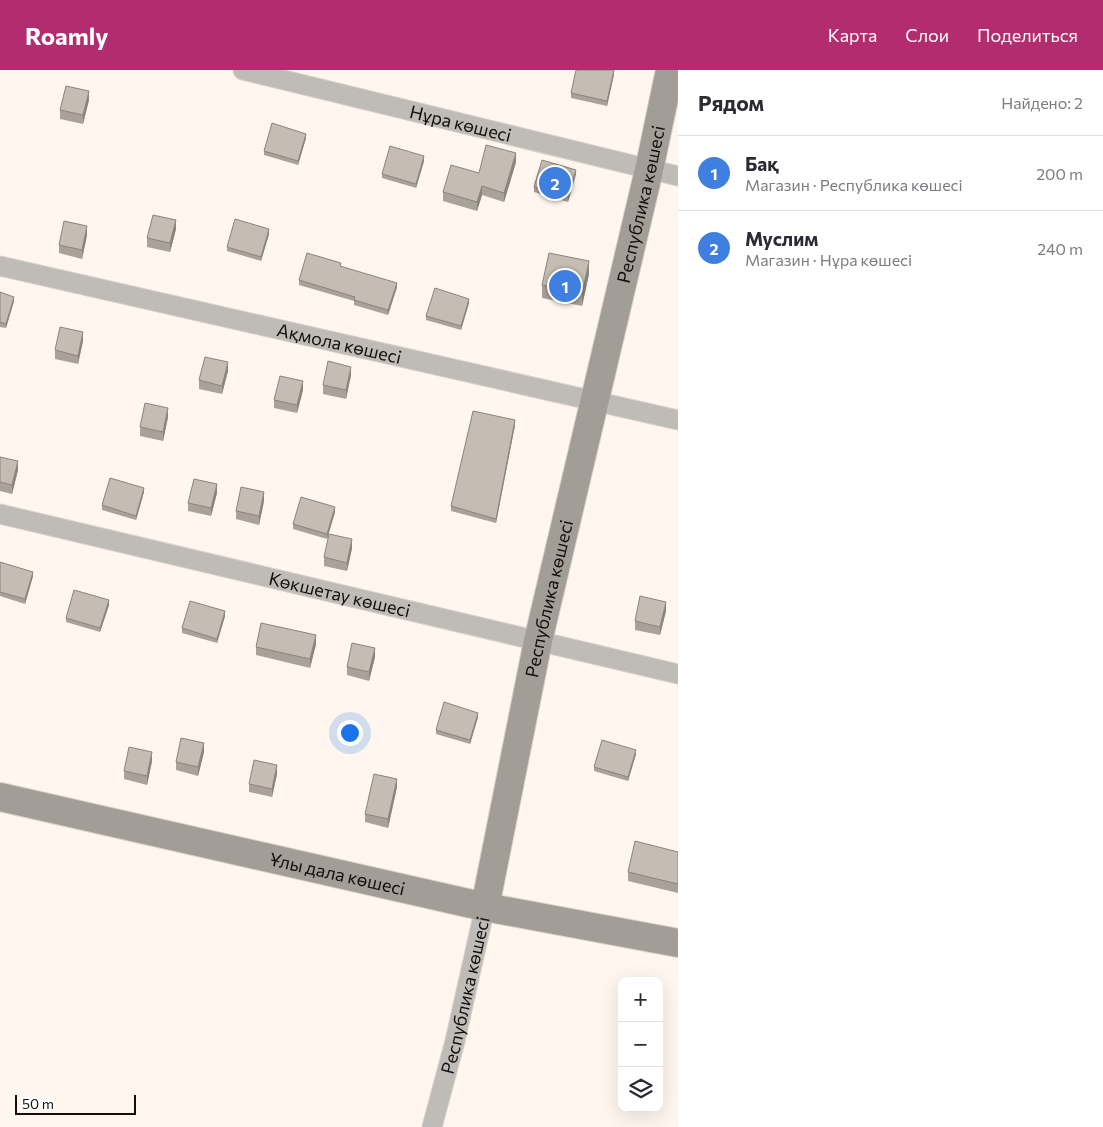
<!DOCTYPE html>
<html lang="ru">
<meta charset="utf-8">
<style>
body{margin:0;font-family:Commissioner,sans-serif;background:#f2f2f3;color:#2b2b33}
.controls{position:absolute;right:15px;bottom:15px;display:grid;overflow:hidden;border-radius:10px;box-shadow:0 5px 20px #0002}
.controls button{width:45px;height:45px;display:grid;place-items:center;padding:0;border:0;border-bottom:1px solid #e1e1e2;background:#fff;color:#2b2b33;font:25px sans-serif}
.scale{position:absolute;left:15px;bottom:12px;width:121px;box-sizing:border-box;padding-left:5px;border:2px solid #110e0b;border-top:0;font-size:14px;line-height:18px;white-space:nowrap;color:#110e0b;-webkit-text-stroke:4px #fff;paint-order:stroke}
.you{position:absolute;left:349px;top:662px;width:18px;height:18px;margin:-12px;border:4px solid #fff;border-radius:50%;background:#1a73e8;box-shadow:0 0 0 8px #1a73e833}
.badge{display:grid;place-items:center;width:32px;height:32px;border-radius:50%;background:#b32c6f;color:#fff;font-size:16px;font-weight:700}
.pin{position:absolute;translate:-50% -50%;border:2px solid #fff;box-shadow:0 1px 5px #0006}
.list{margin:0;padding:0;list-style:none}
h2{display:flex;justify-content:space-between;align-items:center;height:65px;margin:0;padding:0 20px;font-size:21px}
h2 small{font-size:16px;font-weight:400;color:#7c7c81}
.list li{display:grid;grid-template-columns:32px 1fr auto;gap:15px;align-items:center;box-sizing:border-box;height:75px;padding:0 20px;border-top:1px solid #e1e1e2}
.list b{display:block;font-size:19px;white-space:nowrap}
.list p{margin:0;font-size:16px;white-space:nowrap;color:#7c7c81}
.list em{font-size:16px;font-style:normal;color:#7c7c81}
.icon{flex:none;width:28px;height:28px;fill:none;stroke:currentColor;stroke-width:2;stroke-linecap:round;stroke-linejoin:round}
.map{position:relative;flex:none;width:678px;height:1057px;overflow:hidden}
header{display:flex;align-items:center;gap:30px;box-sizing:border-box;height:70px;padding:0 25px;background:#b32c6f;color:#fff}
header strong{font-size:24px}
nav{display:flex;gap:28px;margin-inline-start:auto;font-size:18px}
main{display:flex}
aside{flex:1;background:#fff}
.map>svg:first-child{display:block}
</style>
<header>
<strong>Roamly</strong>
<nav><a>Карта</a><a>Слои</a><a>Поделиться</a></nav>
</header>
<main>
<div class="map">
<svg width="678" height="1057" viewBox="0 0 678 1057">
<rect width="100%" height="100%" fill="#fff7ef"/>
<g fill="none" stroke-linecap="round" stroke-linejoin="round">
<defs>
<g id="street">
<path id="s1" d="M243,0L678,106"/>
<path id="s2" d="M0,196L678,350"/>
<path id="s3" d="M0,444L678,604"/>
<path id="s4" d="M432,1057L455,971L485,837"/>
</g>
<g id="secondary">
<path id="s5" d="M0,727L485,837L678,873"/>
<path id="s6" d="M485,837L538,571L649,100L670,0"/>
</g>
</defs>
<use href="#street" stroke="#d9d2cb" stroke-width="21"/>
<use href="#secondary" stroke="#d9d2cb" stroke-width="30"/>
<use href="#street" stroke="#bfbbb7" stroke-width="19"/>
<use href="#secondary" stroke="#a29d96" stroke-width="28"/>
</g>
<g fill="#a9a29a">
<polygon points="614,4 607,36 571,28 571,23"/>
<polygon points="89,30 83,54 60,49 60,40"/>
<polygon points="306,68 298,95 264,85 264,81"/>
<polygon points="424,91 416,118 382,108 382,104"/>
<polygon points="516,92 504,132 482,125 477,141 443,131 443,122 479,103"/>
<polygon points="576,104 568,132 534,122 534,117"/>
<polygon points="176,159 170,182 147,177 147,168"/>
<polygon points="269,164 261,191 227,181 227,177"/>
<polygon points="87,165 82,189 59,183 59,175"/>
<polygon points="341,197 397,217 388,245 354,235 354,231 299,215 299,210"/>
<polygon points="589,204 582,236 542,228 542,215"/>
<polygon points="0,222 14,231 6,258 0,257"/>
<polygon points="469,233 461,260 426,250 426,246"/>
<polygon points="83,271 78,294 55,289 55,280"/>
<polygon points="228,301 222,324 199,319 199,310"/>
<polygon points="351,305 346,329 323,324 323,315"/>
<polygon points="303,320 297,343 274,338 274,330"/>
<polygon points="168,347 163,371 140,366 140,357"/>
<polygon points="515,355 496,453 451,441 451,436"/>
<polygon points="0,387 18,400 12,424 0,421"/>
<polygon points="144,422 136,450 102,440 102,435"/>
<polygon points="217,423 211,446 188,441 188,433"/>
<polygon points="264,431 259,455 236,449 236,441"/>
<polygon points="335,442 327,469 293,459 293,454"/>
<polygon points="352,478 347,501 324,496 324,487"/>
<polygon points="0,492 33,506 25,534 0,526"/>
<polygon points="109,535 100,562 66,552 66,548"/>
<polygon points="666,541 660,565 635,560 635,551"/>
<polygon points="225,546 217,573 182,563 182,558"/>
<polygon points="316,574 310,598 256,585 256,577"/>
<polygon points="375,587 369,611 347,605 347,597"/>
<polygon points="478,647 470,674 436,664 436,660"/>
<polygon points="204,682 198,706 176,700 176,692"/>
<polygon points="636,684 628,711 594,701 594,697"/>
<polygon points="152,691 147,715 124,709 124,701"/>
<polygon points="277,704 272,727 249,722 249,714"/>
<polygon points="397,717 388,758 365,752 365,744"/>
<polygon points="678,782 678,823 628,811 628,802"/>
</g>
<g fill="#8a847d">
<polygon points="614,0 614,4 607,36 607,31"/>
<polygon points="89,21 89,30 83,54 83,45"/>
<polygon points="306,64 306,68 298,95 298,91"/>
<polygon points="516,83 516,92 504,132 504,123"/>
<polygon points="424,86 424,91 416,118 416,114"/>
<polygon points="576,100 576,104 568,132 568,127"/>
<polygon points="482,116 482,125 477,141 477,132"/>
<polygon points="176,150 176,159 170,182 170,173"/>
<polygon points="87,156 87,165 82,189 82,180"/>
<polygon points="269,159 269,164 261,191 261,187"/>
<polygon points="589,191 589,204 582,236 582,224"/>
<polygon points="397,213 397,217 388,245 388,240"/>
<polygon points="14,227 14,231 6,258 6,254"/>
<polygon points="469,229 469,233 461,260 461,256"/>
<polygon points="83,262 83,271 78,294 78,286"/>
<polygon points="228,292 228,301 222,324 222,316"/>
<polygon points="351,297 351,305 346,329 346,320"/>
<polygon points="303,311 303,320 297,343 297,335"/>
<polygon points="168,338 168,347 163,371 163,362"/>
<polygon points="515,350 515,355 496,453 496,449"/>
<polygon points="18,391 18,400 12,424 12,415"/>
<polygon points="217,414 217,423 211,446 211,438"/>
<polygon points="144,418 144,422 136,450 136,446"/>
<polygon points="264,422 264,431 259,455 259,446"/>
<polygon points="335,437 335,442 327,469 327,464"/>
<polygon points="352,469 352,478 347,501 347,493"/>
<polygon points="33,502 33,506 25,534 25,529"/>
<polygon points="109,530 109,535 100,562 100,558"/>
<polygon points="666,532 666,541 660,565 660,557"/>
<polygon points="225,541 225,546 217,573 217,569"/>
<polygon points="316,565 316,574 310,598 310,589"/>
<polygon points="375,578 375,587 369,611 369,602"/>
<polygon points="478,643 478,647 470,674 470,670"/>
<polygon points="204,673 204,682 198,706 198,697"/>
<polygon points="636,680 636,684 628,711 628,707"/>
<polygon points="152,682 152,691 147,715 147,706"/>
<polygon points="277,695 277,704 272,727 272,719"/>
<polygon points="397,709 397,717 388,758 388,749"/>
</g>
<g fill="#c5bcb3" stroke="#8a847d">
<polygon points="576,0 614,0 607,31 571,23"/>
<polygon points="66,16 89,21 83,45 60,40"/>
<polygon points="272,53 306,64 298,91 264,81"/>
<polygon points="486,75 516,83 504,123 482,116 477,132 443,122 451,95 479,103"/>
<polygon points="390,76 424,86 416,114 382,104"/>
<polygon points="542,90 576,100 568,127 534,117"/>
<polygon points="153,145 176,150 170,173 147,168"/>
<polygon points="235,149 269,159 261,187 227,177"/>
<polygon points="64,151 87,156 82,180 59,175"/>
<polygon points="307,183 341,193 340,196 397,213 388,240 354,230 355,227 299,210"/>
<polygon points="549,183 589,191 582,224 542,215"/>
<polygon points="435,218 469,229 461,256 426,246"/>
<polygon points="0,222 14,227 6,254 0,252"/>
<polygon points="60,257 83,262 78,286 55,280"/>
<polygon points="205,287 228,292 222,316 199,310"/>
<polygon points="328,291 351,297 346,320 323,315"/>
<polygon points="280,306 303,311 297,335 274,330"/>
<polygon points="145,333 168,338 163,362 140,357"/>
<polygon points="473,341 515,350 496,449 451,436"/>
<polygon points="0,387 18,391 12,415 0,412"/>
<polygon points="110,408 144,418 136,446 102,435"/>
<polygon points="194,409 217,414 211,438 188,433"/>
<polygon points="241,417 264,422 259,446 236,441"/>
<polygon points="301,427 335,437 327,464 293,454"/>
<polygon points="329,464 352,469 347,493 324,487"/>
<polygon points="0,492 33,502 25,529 0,522"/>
<polygon points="74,520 109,530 100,558 66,548"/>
<polygon points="640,526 666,532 660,557 635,551"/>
<polygon points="190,531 225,541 217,569 182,558"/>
<polygon points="261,553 316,565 310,589 256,577"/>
<polygon points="352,573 375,578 369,602 347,597"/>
<polygon points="444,632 478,643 470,670 436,660"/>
<polygon points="181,668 204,673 198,697 176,692"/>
<polygon points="602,670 636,680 628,707 594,697"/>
<polygon points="129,677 152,682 147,706 124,701"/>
<polygon points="254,690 277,695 272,719 249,714"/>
<polygon points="374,704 397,709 388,749 365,744"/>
<polygon points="635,771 678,782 678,814 628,802"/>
</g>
<g text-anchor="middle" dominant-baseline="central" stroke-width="4" stroke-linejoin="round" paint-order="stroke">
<g font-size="18" fill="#110e0b" stroke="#fff">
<text stroke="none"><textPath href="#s1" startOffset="224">Нұра көшесі</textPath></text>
<text stroke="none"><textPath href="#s6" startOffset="720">Республика көшесі</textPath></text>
<text stroke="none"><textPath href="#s2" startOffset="348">Ақмола көшесі</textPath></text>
<text stroke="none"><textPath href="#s3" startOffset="349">Көкшетау көшесі</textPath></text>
<text stroke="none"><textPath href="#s6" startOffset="315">Республика көшесі</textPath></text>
<text stroke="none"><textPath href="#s5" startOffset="346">Ұлы дала көшесі</textPath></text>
<text stroke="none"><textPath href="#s4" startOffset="136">Республика көшесі</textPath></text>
</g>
</g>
</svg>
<div class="controls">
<button>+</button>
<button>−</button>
<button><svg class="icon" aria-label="layers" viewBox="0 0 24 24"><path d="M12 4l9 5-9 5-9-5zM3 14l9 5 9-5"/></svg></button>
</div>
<div class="scale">50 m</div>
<div class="you"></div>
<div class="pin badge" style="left:565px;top:216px;background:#3f7fe0">1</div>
<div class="pin badge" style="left:555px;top:113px;background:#3f7fe0">2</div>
</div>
<aside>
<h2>Рядом<small>Найдено: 2</small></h2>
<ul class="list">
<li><span class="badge" style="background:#3f7fe0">1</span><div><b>Бақ</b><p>Магазин · Республика көшесі</p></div><em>200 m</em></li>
<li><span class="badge" style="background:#3f7fe0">2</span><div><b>Муслим</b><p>Магазин · Нұра көшесі</p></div><em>240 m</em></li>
</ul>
</aside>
</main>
